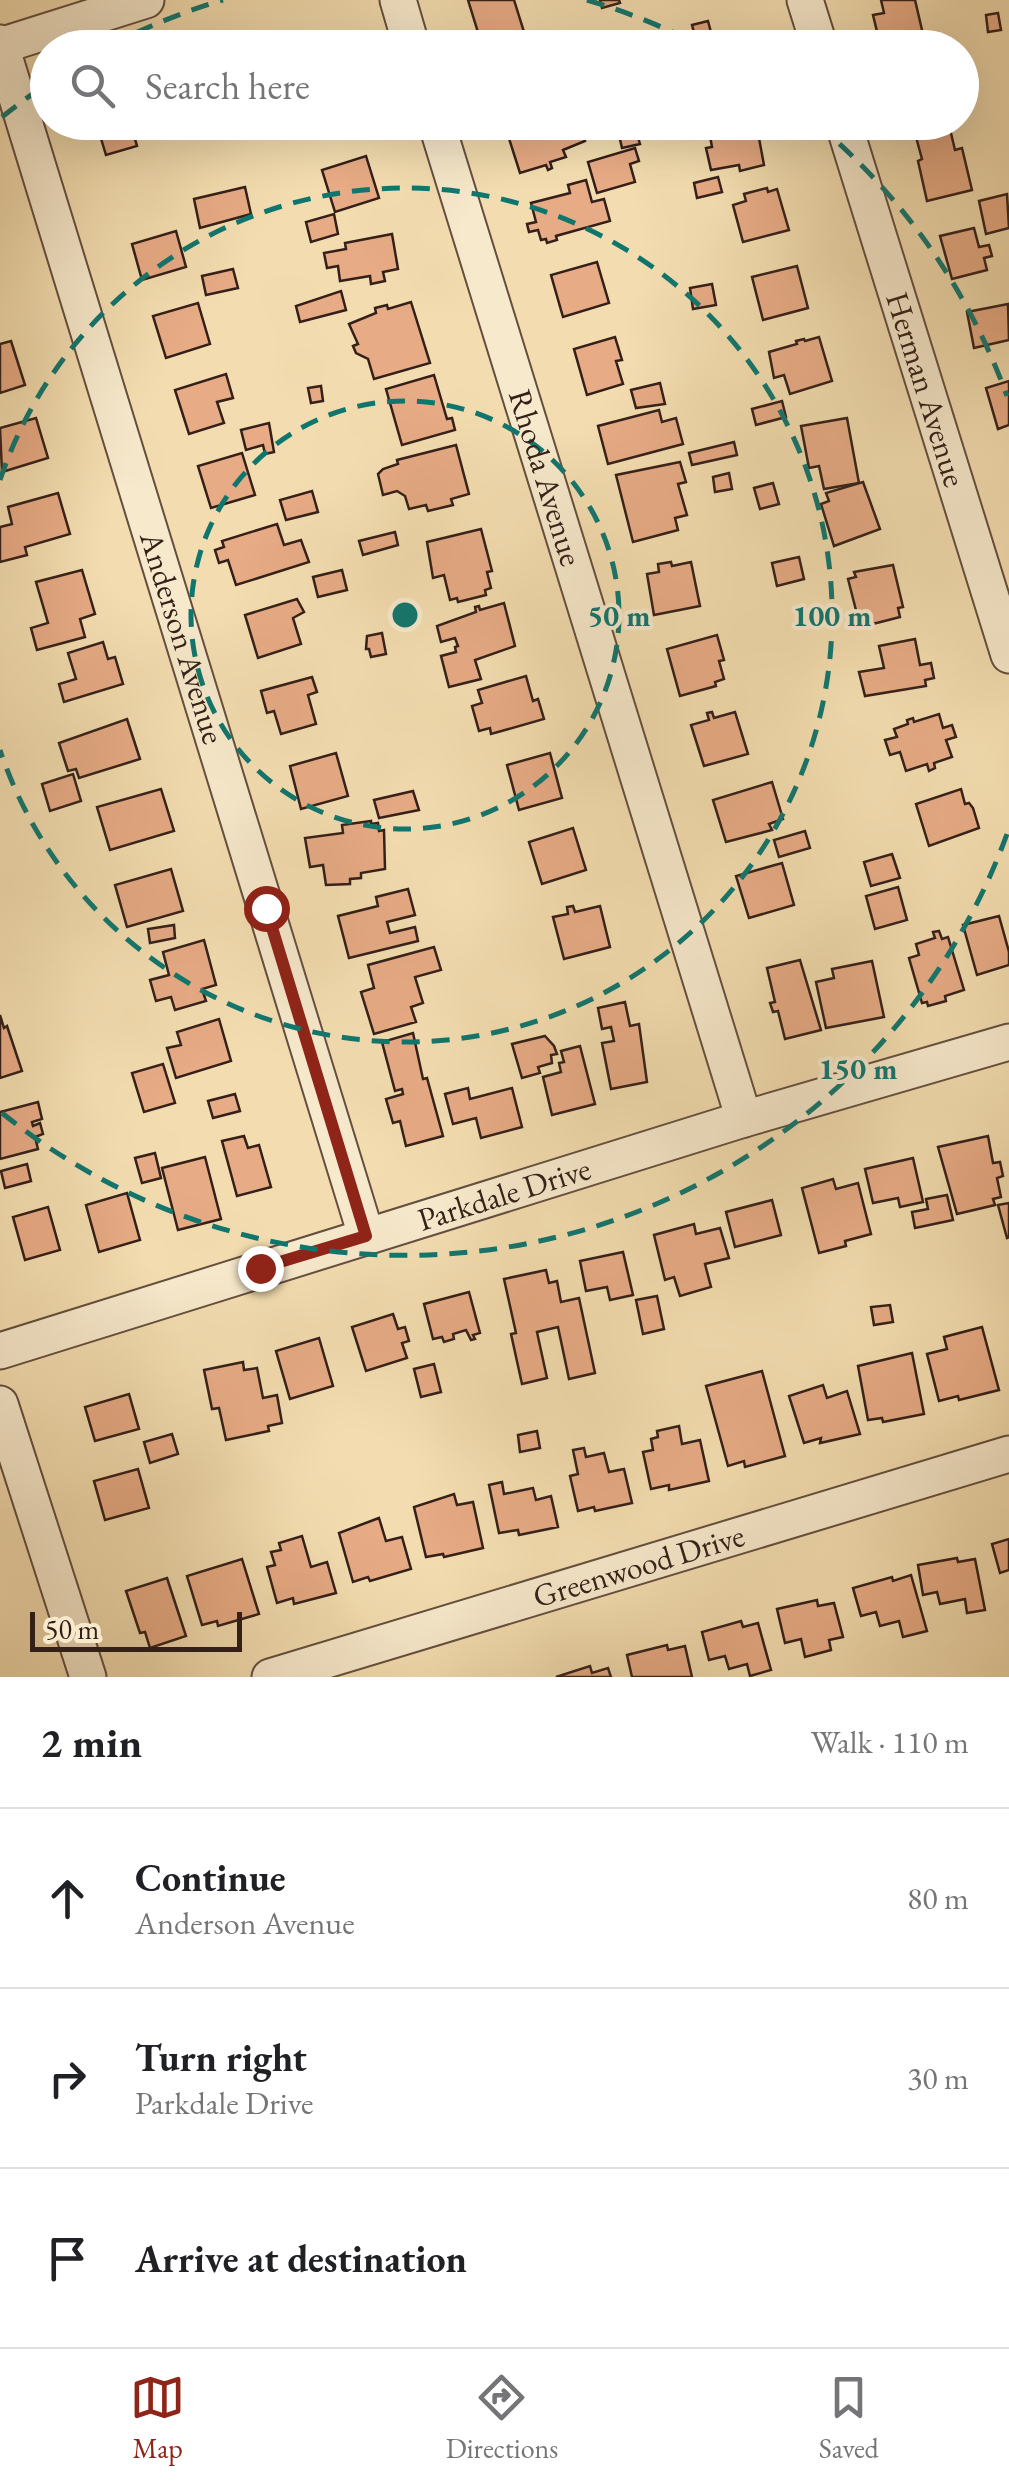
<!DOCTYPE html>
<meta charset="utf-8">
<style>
body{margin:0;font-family:"EB Garamond",serif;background:#f2f2f2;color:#202124}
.scale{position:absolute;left:30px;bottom:25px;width:212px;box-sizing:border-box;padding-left:10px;border:5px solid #342019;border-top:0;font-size:28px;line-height:35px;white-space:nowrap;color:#342019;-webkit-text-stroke:8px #f7e9cc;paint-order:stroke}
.stop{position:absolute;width:30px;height:30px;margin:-22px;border:8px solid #8f2418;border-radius:50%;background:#fff}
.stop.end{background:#8f2418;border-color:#fff;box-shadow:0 2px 10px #0008}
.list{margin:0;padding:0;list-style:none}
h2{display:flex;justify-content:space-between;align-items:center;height:130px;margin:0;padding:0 40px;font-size:42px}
h2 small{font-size:32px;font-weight:400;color:#757577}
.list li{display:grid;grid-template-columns:65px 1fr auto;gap:30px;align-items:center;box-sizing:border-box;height:180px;padding:0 40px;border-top:2px solid #e0e0e0}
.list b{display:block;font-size:38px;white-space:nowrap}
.list p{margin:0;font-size:32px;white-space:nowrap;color:#757577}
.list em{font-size:32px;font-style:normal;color:#757577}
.icon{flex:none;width:55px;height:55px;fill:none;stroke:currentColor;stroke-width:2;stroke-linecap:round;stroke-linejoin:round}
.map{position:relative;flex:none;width:1009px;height:1677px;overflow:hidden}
.search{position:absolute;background:#fff;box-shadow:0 10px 40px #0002;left:30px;right:30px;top:30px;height:110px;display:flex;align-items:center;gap:25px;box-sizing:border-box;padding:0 35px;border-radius:55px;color:#757577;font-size:38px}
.sheet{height:670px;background:#fff}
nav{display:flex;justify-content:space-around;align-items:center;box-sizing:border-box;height:140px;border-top:2px solid #e0e0e0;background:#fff;font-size:28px;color:#757577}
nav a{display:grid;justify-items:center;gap:5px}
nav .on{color:#8f2418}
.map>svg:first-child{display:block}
</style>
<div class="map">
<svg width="1009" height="1677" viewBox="0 0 1009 1677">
<rect width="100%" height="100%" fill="#f3ddb0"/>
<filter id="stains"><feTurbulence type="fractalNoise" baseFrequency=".002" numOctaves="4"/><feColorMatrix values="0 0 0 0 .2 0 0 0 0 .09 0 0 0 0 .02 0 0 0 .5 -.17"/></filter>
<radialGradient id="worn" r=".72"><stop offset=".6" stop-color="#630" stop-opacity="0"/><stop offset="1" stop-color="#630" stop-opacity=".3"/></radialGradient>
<g fill="#e7ab85" stroke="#342019" stroke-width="2.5">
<polygon points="468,0 514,0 529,48 486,48 484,41 481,42"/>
<polygon points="600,0 619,0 620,3 602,8"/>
<polygon points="881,0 915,0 926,47 881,48 873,15 884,13"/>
<polygon points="998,13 1001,30 988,32 986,15"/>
<polygon points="708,21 712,36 696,40 692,25"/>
<polygon points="333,37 336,48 298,48 311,44 310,40 316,38 317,42"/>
<polygon points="96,122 130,122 137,146 106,155"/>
<polygon points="526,122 579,122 585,141 563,150 566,157 550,162 552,168 548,170 546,165 520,173 506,129"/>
<polygon points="747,122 756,122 764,165 740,171 739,165 711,170 706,148 712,147 709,131"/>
<polygon points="904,122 934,122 905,129"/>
<polygon points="950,129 955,150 962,148 972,190 927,201 918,161 922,159 916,137"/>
<polygon points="636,131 640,144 622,148 619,135"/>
<polygon points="635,148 639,161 630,164 635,182 597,193 588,162"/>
<polygon points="366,156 379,198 335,212 322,170"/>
<polygon points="718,177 722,192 697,198 694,183"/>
<polygon points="586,180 592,202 604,199 610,221 556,236 557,240 547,243 546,239 541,240 538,230 529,232 527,224 536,222 531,203 570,193 568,185"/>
<polygon points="245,187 251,214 200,228 194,199"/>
<polygon points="767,188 768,192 777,189 789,230 743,242 733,205 746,201 744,194"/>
<polygon points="1007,194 1009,228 986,234 979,201"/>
<polygon points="334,214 338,234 311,242 306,222"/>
<polygon points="974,228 979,247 989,245 992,256 984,258 987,270 952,279 940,236"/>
<polygon points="176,231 186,267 142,280 132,244"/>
<polygon points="392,234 398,269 383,272 385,281 371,284 370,276 340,281 338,266 327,268 324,253 346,249 345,243"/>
<polygon points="597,262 609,303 563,317 551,275"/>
<polygon points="797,266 808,308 763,320 752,277"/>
<polygon points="233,269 238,288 206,295 202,276"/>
<polygon points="712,284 716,305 693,309 690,288"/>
<polygon points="341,291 346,310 300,322 296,306"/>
<polygon points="411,302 430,363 374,379 368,359 356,353 353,346 358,344 349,324 376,313 375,308 387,305 388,309"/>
<polygon points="198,303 210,344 166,358 153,316"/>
<polygon points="1008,304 1009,340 974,348 967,312"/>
<polygon points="615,337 622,360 616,361 623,384 587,395 574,349"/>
<polygon points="819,337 832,381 790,394 784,375 774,378 769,352 797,344 796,341 804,339 805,341"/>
<polygon points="11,341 25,385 0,393 0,344"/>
<polygon points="226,374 233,398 217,402 224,423 189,434 175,390"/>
<polygon points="434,375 447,419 452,418 455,430 402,445 386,389"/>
<polygon points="1009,381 1009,425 998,429 986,388"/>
<polygon points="660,383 665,404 636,408 631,390"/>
<polygon points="321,386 323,401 311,403 308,388"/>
<polygon points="782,401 786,417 756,425 752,409"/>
<polygon points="659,410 662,422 676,418 683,444 608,464 598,426"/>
<polygon points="36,418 48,458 2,472 0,428"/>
<polygon points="847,418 859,483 824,489 819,466 809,468 801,426"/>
<polygon points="269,423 274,452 265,454 263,445 246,450 241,430"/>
<polygon points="734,442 737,455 692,465 689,453"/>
<polygon points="456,445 469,494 451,499 453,505 428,511 426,505 409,509 405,496 397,491 383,495 378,474 383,469 398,464 397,460"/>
<polygon points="242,453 255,495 211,508 198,466"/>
<polygon points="680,462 686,482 678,484 687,515 675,518 678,530 633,542 616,475"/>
<polygon points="729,473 732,489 715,492 713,477"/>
<polygon points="863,482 880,529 834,546 821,504 829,501 826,493"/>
<polygon points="773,483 779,504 760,509 754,488"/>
<polygon points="312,491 318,512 286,520 280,500"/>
<polygon points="58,493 70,534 25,547 27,555 0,562 0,527 12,524 8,507"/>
<polygon points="277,524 284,545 301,540 309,562 236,585 228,560 219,563 215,550 224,547 222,541"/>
<polygon points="481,529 492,571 487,572 491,588 485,590 486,595 458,602 457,598 450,600 444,575 433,578 427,542"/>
<polygon points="395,532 398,545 363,555 359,541"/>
<polygon points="799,557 804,579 777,586 772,563"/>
<polygon points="671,562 672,566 691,562 700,606 654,615 647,574 659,572 658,564"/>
<polygon points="893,565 903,607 898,608 900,617 865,626 863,617 858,618 848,579 856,577 854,572"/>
<polygon points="82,570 95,614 80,619 85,637 37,650 31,628 48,623 36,582"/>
<polygon points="342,570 347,590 318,597 313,577"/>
<polygon points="297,599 304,612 293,618 301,644 258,658 245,615"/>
<polygon points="504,603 515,646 475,660 481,679 449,687 441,656 456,652 455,647 458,646 455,638 441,642 437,626 476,612 475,607 479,606 480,610"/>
<polygon points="382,633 386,654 371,657 369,649 366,649 367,636"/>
<polygon points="717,635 724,660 719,661 724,679 715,682 716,686 680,696 667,649"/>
<polygon points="915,639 920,665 931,663 934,678 925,680 926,686 865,696 859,672 884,668 879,646"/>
<polygon points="103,642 108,659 115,657 123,684 64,702 59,684 76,679 68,653"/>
<polygon points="526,676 533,701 538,699 544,719 491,734 490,728 479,731 472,706 482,703 478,690"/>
<polygon points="312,677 317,692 308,695 316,724 281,734 274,711 267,713 261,691"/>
<polygon points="712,712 714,718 735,712 748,754 704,766 691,725 709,720 707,713"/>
<polygon points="939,714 943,728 952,725 956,737 946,740 952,757 934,763 935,768 929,771 927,764 906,771 900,752 890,755 885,740 897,737 894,729 908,724 907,720 913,718 914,722"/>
<polygon points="127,719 140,759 79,778 76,769 68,771 59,743"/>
<polygon points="336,753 348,796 301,809 290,766"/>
<polygon points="550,753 562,798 519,810 507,765"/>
<polygon points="73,774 81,801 50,811 42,784"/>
<polygon points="772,782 783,819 769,824 772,830 726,842 713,800"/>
<polygon points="161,789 174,831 110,850 97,807"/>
<polygon points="961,789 965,804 969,803 973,808 979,828 929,846 916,804"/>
<polygon points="413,791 419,810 379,818 374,800"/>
<polygon points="371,821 371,824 378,823 379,831 384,830 385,869 361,873 361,878 350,879 350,884 326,885 323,865 310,867 305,838 343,833 342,825"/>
<polygon points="573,828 586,870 542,884 529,842"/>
<polygon points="805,831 810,848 779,857 774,840"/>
<polygon points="892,854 900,878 871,886 864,862"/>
<polygon points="782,863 794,905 749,918 736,876"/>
<polygon points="171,869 183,911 127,927 115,885"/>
<polygon points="898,887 907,920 875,929 866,896"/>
<polygon points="408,889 415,915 387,922 390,933 415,927 418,941 349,958 338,916 378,906 376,897"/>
<polygon points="573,906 575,912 600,906 610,947 564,959 553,917 568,914 567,907"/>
<polygon points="999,916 1009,952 1009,965 977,975 963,925"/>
<polygon points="174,925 175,938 150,943 148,929"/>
<polygon points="939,931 942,939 948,937 964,990 945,996 946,1001 928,1006 927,1002 922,1003 909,958 919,955 916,944 935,938 933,932"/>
<polygon points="204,940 216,985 202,989 206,1001 175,1010 171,997 156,1001 150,980 169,975 163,952"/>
<polygon points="434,947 441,970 415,977 423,1003 411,1007 416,1022 374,1034 361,992 374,988 368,965"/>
<polygon points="800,960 821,1030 785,1039 778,1011 773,1012 770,1003 775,1002 767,968"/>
<polygon points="872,961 884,1017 826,1028 816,982 834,978 832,969"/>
<polygon points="625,1002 630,1026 639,1024 647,1082 611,1089 602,1043 614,1041 611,1027 602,1029 598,1008"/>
<polygon points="0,1015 4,1028 7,1026 22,1071 0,1078"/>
<polygon points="219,1019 231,1061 176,1078 167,1048 181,1045 177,1032"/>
<polygon points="413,1033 423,1079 427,1078 443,1136 406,1146 400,1121 393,1123 386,1099 403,1094 402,1089 395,1091 382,1042"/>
<polygon points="545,1036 554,1046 557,1054 551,1055 552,1063 538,1067 540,1073 522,1078 512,1044"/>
<polygon points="580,1046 595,1104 552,1115 543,1077 561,1072 559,1063 564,1062 561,1051"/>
<polygon points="163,1064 175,1103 144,1112 132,1073"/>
<polygon points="468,1088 470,1099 512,1088 522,1127 481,1138 476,1118 453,1124 445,1094"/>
<polygon points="235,1094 240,1111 213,1118 208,1101"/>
<polygon points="38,1102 42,1119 32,1122 33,1126 40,1123 43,1134 35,1137 38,1149 0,1159 0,1112"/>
<polygon points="244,1136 248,1148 259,1145 271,1187 237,1196 222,1141"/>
<polygon points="988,1136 993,1163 1000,1162 1003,1176 997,1178 1001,1197 993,1199 995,1205 957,1214 938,1147"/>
<polygon points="155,1153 161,1178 142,1183 135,1158"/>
<polygon points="205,1157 221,1219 178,1230 162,1168"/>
<polygon points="913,1158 923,1202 900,1207 898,1198 873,1203 865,1169"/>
<polygon points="27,1164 31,1181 5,1188 1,1171"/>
<polygon points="833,1179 836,1189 858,1183 871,1234 845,1241 846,1246 819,1253 802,1188"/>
<polygon points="127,1193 140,1240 99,1252 86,1205"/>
<polygon points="947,1195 953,1220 915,1228 912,1212 928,1209 926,1199"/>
<polygon points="772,1200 781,1235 735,1247 726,1212"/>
<polygon points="1009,1203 1009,1237 1007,1238 998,1205"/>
<polygon points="48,1207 60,1250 25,1260 13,1217"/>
<polygon points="694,1224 696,1234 720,1228 729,1258 705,1264 711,1287 680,1296 674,1277 665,1280 654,1235"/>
<polygon points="623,1252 633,1295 610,1300 607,1287 586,1291 580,1261"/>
<polygon points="546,1270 549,1283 557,1281 561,1302 579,1298 595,1373 569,1379 558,1327 537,1332 547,1378 522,1384 511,1334 516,1333 504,1279"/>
<polygon points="469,1292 480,1333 473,1335 475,1339 471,1340 466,1330 453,1334 454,1339 444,1342 442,1337 433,1339 424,1304"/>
<polygon points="657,1296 664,1329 643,1334 636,1300"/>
<polygon points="890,1305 893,1322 874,1325 871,1307"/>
<polygon points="393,1314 398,1329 405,1327 409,1341 402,1343 407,1358 366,1371 352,1327"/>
<polygon points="982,1327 999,1390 959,1400 958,1396 939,1401 927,1354 947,1349 944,1337"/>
<polygon points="319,1338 333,1386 290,1399 276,1351"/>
<polygon points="912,1353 924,1414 883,1422 882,1418 868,1420 858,1366"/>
<polygon points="243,1362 244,1370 257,1368 263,1398 277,1395 282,1423 268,1426 269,1431 226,1440 219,1408 212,1409 204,1370"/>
<polygon points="434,1364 441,1392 421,1397 414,1369"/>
<polygon points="762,1371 785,1456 745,1467 744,1461 728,1466 706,1386"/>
<polygon points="823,1385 827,1398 847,1391 860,1434 820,1443 821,1438 804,1443 789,1396"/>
<polygon points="129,1394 139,1429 95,1441 85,1407"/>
<polygon points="679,1426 682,1444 700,1440 709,1481 669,1490 669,1485 651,1489 643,1452 653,1450 651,1439 658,1437 657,1431"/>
<polygon points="537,1431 540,1448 520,1452 518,1435"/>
<polygon points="172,1434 178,1454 150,1463 144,1442"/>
<polygon points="584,1448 586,1457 604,1453 609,1472 624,1469 632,1503 595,1511 594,1507 578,1511 570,1476 578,1474 573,1450"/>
<polygon points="138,1469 149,1508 105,1520 94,1481"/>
<polygon points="502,1482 504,1494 533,1488 536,1500 551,1496 558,1527 519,1535 518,1530 499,1533 489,1485"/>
<polygon points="454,1494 457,1505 473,1502 483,1548 444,1557 443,1554 426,1557 414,1507"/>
<polygon points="379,1518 386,1541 402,1537 411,1569 370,1581 368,1577 353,1582 339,1533"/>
<polygon points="302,1536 311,1567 327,1562 336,1593 294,1604 293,1598 277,1603 267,1567 275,1565 271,1552 281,1550 279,1543"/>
<polygon points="1009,1539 1009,1570 1000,1573 992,1544"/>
<polygon points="957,1558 958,1562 975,1559 985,1610 967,1613 965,1599 940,1604 937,1592 923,1595 918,1565"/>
<polygon points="242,1559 259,1614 218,1626 217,1621 202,1625 187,1576"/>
<polygon points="911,1575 927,1631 903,1637 899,1621 880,1626 876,1612 861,1616 853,1588 892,1577 893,1581"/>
<polygon points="167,1578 186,1636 150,1648 145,1632 140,1633 126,1591"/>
<polygon points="817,1600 818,1606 834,1603 843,1637 829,1640 831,1650 805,1657 801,1639 785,1643 777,1609"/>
<polygon points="741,1621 743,1627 758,1623 771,1670 750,1676 747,1664 729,1669 725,1656 709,1660 702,1632"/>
<polygon points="667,1645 668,1650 685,1646 692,1677 632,1677 627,1655"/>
<polygon points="590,1666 592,1673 608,1668 611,1677 556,1677"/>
</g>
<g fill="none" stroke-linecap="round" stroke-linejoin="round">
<defs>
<g id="minor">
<polyline points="398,0 412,48"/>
<polyline points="805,0 820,48"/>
<path id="s1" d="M0,43L366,1235"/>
<polyline points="0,46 146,0"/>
<path id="s2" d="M436,122L744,1119"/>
<path id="s3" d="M843,122L1009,655"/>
<path id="s4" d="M0,1351L744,1119L1009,1042"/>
<polyline points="0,1404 88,1677"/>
<path id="s5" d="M270,1677L1009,1454"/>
</g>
</defs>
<use href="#minor" stroke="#644f3f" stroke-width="39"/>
<use href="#minor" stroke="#f7e9cc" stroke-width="35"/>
</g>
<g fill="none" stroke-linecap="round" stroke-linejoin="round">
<polyline stroke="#8f2418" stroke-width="12" points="260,1268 366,1236 266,908"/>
</g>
<g fill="none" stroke="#0f766e" stroke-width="5" stroke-dasharray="18 12">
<circle cx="405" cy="615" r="214"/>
<path d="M0 480A427 427 0 1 1 0 750"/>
<path d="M1007 834A641 641 0 0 1 2 1113M2 117A641 641 0 0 1 47 84M109 46A641 641 0 0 1 223 0M587 0A641 641 0 0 1 701 46M817 124A641 641 0 0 1 1007 396"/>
</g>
<g text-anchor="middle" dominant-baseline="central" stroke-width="8" stroke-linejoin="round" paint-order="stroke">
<g font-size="32" fill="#342019" stroke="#f7e9cc">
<text stroke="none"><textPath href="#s3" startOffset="280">Herman Avenue</textPath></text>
<text stroke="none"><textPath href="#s2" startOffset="372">Rhoda Avenue</textPath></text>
<text stroke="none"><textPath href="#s1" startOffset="622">Anderson Avenue</textPath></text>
<text stroke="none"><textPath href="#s4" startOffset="528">Parkdale Drive</textPath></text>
<text stroke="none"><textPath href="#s5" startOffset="385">Greenwood Drive</textPath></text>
</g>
</g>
<circle cx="405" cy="615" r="15" fill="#0f766e" stroke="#f7e9cc" stroke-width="5"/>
<g font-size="30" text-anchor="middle" font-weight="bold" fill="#0f766e" stroke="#f7e9cc" stroke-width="8" stroke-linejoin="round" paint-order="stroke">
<text x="619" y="626">50 m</text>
<text x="832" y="626">100 m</text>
<text x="858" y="1079">150 m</text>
</g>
<rect width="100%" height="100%" filter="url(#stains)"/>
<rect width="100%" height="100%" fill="url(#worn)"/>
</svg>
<div class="scale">50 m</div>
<div class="stop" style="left:266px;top:908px"></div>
<div class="stop end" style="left:260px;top:1268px"></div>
<div class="search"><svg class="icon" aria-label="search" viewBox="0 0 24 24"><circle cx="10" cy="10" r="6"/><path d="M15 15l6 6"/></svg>Search here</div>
</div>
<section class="sheet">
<h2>2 min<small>Walk · 110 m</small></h2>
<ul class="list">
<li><svg class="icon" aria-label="ahead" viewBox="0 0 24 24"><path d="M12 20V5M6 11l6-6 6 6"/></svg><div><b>Continue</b><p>Anderson Avenue</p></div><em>80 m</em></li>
<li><svg class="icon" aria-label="right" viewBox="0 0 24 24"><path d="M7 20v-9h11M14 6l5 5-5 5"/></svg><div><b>Turn right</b><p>Parkdale Drive</p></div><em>30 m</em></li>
<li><svg class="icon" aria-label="arrive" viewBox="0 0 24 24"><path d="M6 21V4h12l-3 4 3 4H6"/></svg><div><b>Arrive at destination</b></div></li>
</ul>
</section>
<nav>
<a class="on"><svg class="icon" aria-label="map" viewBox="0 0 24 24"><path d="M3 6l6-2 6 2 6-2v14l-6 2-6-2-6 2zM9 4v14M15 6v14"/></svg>Map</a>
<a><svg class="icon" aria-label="directions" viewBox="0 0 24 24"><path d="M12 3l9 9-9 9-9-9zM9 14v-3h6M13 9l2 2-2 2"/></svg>Directions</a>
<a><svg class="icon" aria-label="saved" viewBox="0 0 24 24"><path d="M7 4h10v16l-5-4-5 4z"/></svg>Saved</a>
</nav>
